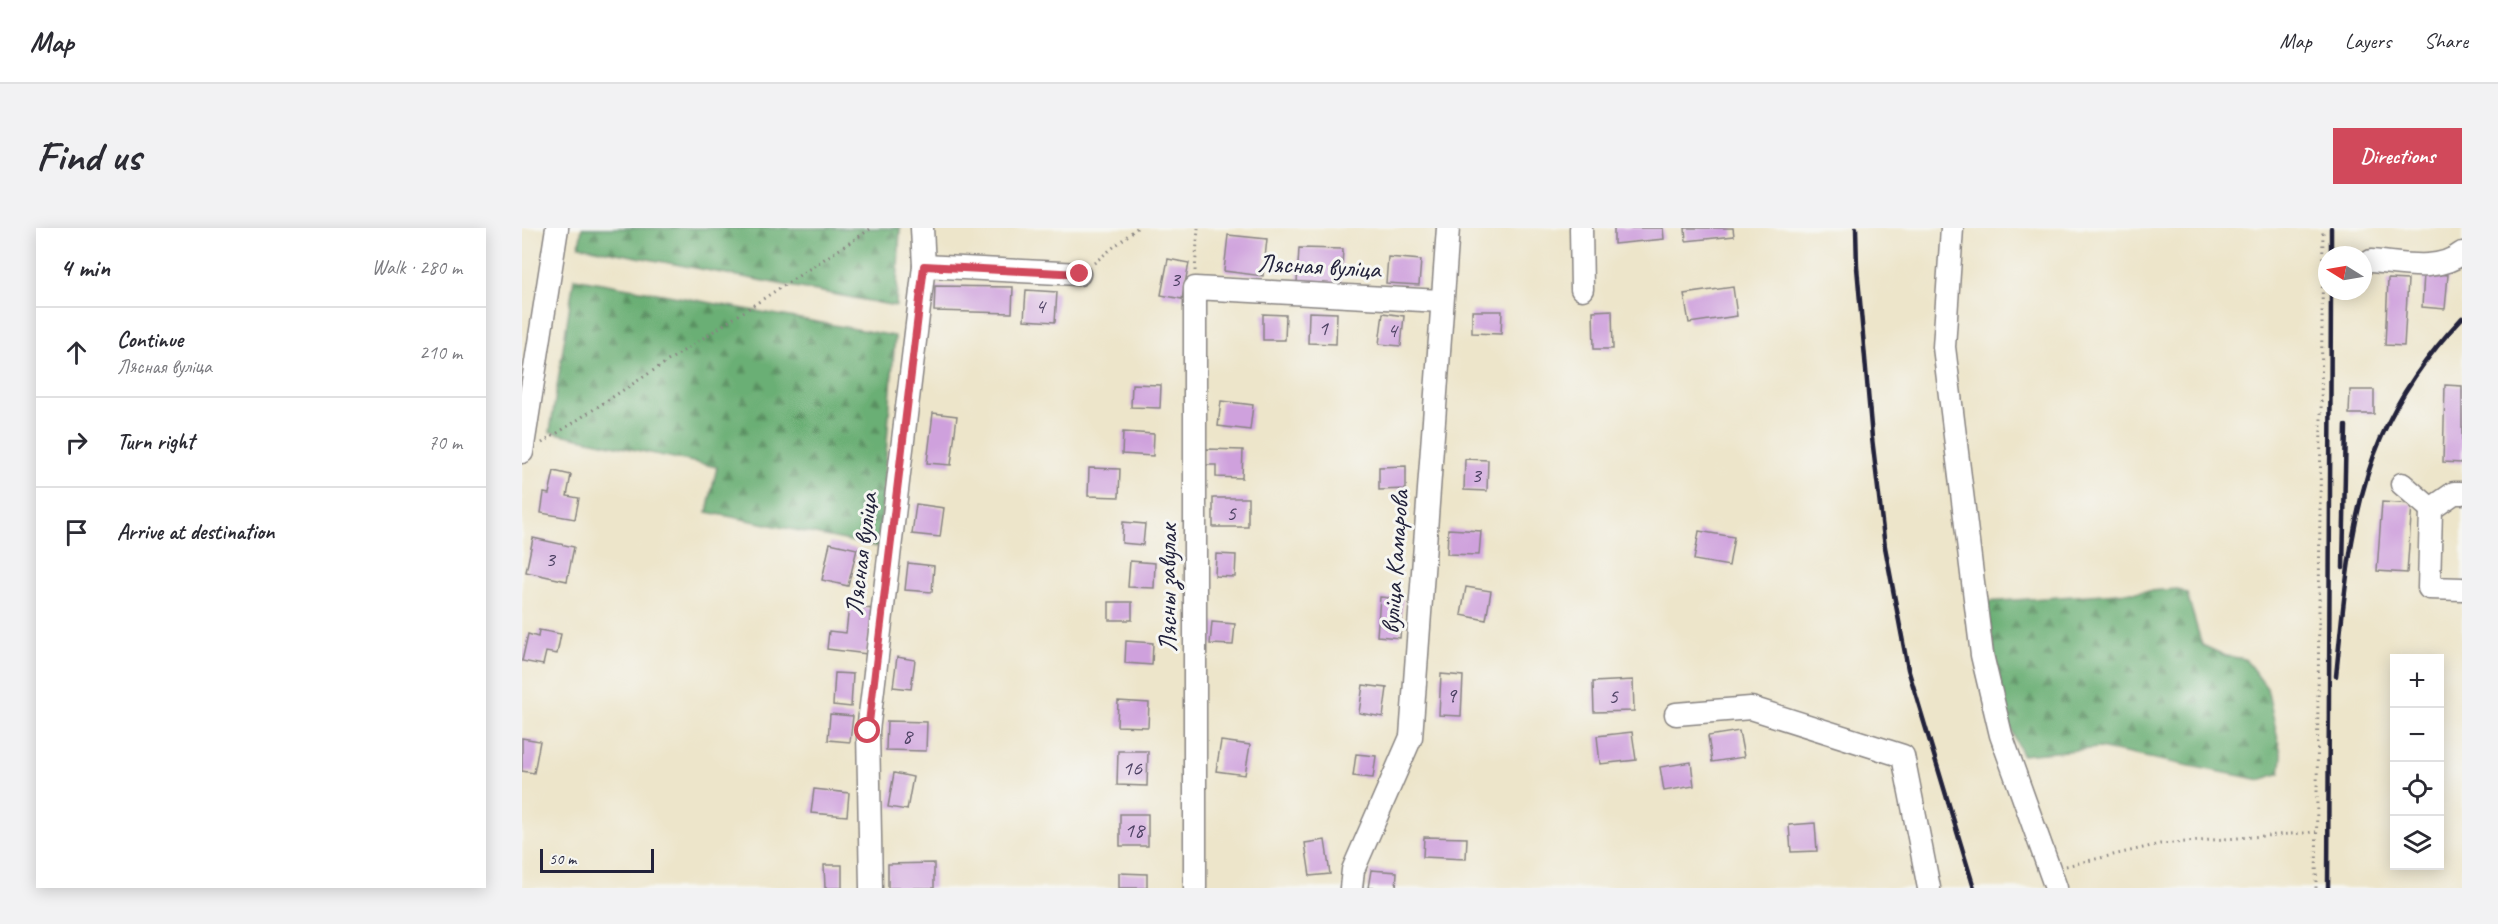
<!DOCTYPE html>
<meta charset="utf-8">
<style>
body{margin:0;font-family:Caveat,sans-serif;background:#f2f2f3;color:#2b2b33}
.controls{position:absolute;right:18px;bottom:18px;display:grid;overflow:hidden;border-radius:0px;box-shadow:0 3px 15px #0003}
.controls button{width:54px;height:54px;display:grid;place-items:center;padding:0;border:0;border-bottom:2px solid #e1e1e2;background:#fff;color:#2b2b33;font:30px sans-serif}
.compass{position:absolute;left:1796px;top:18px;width:54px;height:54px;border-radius:50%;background:#fff;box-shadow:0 3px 15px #0003;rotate:281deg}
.scale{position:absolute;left:18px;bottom:15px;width:114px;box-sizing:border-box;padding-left:6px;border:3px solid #22223b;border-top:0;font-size:16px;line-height:21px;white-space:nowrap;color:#22223b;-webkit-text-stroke:4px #f6f6f2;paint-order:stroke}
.stop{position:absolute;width:18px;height:18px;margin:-14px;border:4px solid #d1495b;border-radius:50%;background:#fff}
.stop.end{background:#d1495b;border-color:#fff;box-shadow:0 2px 6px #0008}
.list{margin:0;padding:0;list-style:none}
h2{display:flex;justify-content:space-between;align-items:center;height:78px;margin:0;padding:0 24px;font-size:26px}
h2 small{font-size:20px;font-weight:400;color:#7c7c81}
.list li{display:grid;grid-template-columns:39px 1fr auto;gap:18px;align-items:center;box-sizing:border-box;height:90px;padding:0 24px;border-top:2px solid #e1e1e2}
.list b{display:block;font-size:22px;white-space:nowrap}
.list p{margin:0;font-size:20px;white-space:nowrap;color:#7c7c81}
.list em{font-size:20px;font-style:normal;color:#7c7c81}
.icon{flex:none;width:33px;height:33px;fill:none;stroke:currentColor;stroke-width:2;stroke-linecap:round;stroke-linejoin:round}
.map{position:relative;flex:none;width:1940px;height:660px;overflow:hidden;border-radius:0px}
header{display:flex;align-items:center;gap:36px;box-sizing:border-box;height:84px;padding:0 30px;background:#fff;border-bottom:2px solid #e1e1e2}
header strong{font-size:28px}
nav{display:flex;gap:33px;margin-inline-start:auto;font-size:21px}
.intro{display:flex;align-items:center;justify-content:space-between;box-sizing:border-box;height:144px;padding:0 36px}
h1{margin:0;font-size:42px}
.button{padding:15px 27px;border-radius:0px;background:#d1495b;color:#fff;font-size:21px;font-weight:700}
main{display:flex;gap:36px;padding:0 36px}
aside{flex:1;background:#fff;border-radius:0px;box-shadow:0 3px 15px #0003}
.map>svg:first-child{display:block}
</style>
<header>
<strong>Map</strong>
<nav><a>Map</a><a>Layers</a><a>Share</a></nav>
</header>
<div class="intro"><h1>Find us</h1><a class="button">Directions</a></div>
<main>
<aside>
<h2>4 min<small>Walk · 280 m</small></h2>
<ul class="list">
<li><svg class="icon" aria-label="ahead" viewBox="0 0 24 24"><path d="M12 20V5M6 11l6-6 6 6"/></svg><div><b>Continue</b><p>Лясная вуліца</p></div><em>210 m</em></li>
<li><svg class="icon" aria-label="right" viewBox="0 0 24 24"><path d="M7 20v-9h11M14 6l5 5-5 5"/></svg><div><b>Turn right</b></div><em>70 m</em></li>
<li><svg class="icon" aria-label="arrive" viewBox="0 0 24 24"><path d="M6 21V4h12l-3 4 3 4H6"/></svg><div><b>Arrive at destination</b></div></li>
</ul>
</aside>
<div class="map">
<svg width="1940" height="660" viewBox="0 0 1940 660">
<defs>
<pattern id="forest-firs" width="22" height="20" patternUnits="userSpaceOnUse" patternTransform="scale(1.5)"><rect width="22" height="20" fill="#6baf74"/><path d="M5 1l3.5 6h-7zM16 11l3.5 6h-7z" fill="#588e60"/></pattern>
</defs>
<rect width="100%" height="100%" fill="#f6f6f2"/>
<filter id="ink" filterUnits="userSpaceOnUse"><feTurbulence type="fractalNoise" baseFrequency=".0167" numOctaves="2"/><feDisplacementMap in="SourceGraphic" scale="12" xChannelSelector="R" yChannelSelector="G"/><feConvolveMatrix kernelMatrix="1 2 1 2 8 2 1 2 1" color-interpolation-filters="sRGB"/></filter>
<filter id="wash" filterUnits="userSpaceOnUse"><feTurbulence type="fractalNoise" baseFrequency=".008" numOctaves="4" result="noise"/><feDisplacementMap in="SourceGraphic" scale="24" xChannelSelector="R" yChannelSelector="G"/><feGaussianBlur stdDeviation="1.35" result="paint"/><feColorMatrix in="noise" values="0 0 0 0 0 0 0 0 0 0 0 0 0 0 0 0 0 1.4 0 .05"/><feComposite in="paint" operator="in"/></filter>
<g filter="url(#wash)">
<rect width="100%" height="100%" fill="#ede5ca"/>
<g fill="url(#forest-firs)" stroke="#466858" stroke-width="1.5">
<polygon points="60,0 378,0 374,78 57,18"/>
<polygon points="52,50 373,108 357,319 185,284 195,239 28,204"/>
<polygon points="1656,361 1665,366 1680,417 1704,428 1723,431 1745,460 1760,530 1758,545 1739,552 1577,520 1500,527 1483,486 1464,374"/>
</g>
<g id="blocks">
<g fill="#cfa1dd">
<polygon points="1092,0 1141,0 1142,11 1092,16"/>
<polygon points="1163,0 1211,0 1212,8 1164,13"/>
<polygon points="706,7 745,11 741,48 702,43"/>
<polygon points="777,20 821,21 819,57 775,55"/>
<polygon points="866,29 899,32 897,57 864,55"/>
<polygon points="646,31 667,35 660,71 639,67"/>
<polygon points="1902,45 1926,47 1923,81 1900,79"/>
<polygon points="1866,51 1886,52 1882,118 1863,117"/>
<polygon points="413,58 491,59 490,85 412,83"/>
<polygon points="1211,59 1215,88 1167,95 1162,66"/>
<polygon points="504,62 535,64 533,94 502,92"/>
<polygon points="1090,82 1091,121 1072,121 1071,83"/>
<polygon points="950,83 980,83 979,106 950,105"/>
<polygon points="787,84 815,85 814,116 786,115"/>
<polygon points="861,85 882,88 879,118 857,116"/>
<polygon points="741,86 764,87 763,112 741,112"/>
<polygon points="610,156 639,157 638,180 609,179"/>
<polygon points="1923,157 1940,158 1940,235 1921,234"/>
<polygon points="1828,162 1852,162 1852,186 1827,186"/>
<polygon points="699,173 731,177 728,202 696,198"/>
<polygon points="411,185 435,188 429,237 405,235"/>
<polygon points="601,204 632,206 631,228 600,226"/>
<polygon points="684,221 721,222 720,250 694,249 694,237 684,237"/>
<polygon points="943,231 966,232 965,263 942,262"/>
<polygon points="884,238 884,261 857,262 857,239"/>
<polygon points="567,240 598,241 597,269 566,268"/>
<polygon points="32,243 49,247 45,268 57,270 53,291 19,285 22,265 27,266"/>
<rect x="691" y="270" width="35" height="29"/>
<polygon points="1860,274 1890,276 1885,345 1855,343"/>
<polygon points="394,276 422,280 418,309 390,306"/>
<polygon points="601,294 623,296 621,317 600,315"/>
<polygon points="926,301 959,303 957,327 925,326"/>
<polygon points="1177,303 1212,309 1207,338 1172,332"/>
<polygon points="11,310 52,319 45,353 4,344"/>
<polygon points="308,315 335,321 326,358 300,352"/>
<polygon points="694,326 714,327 713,349 693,348"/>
<polygon points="608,333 633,335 632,360 606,359"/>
<polygon points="386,335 412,338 410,364 383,362"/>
<polygon points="944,359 969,363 964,392 939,387"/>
<polygon points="858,369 881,371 878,410 855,408"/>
<rect x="587" y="374" width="23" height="18"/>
<polygon points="327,378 351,381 345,426 305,421 307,403 324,405"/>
<polygon points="690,394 713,396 711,417 688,416"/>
<polygon points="17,402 39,406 35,426 24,424 21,437 0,433 6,406 16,409"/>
<polygon points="604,413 631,415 630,437 603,435"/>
<polygon points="375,429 393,432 389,461 371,459"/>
<polygon points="313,445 331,446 329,479 311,477"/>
<polygon points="919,446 941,448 939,488 917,487"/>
<polygon points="1111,452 1112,483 1072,484 1071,454"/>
<polygon points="841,457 865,460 861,489 837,485"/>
<polygon points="596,473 627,475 626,499 595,498"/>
<polygon points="308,486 331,488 328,514 306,512"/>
<polygon points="365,493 405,494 404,523 364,522"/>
<polygon points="1217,503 1222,529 1190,534 1186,508"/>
<polygon points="1110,504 1114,532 1078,536 1075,508"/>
<polygon points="0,510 18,513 12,545 0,543"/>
<polygon points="699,513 728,517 723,547 694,543"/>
<polygon points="596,523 626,523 625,558 595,557"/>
<polygon points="834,526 854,528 851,550 831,548"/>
<polygon points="1169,534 1172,558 1142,563 1138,539"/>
<polygon points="372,545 391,549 385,582 366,579"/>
<polygon points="292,561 327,565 325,588 289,585"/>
<rect x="598" y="586" width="28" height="32"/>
<polygon points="1293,595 1295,623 1269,624 1267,597"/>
<polygon points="902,609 945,610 944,631 901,629"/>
<polygon points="803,612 808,646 788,648 783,615"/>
<polygon points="412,635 412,660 366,660 366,636"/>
<polygon points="302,637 320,637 320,660 303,660"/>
<polygon points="849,642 875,644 874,660 846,660"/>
<polygon points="597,645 625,646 625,660 597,660"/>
</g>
</g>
</g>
<g filter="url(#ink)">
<use href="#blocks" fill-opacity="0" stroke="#888482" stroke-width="1.5"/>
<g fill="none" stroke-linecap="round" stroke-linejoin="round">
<defs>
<g id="minor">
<polyline points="1059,0 1060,61"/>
<polyline points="1430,0 1422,119 1460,427 1479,507 1534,660"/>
<path d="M1849,33C1879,35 1915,45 1940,25"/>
<polyline points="402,38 557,46"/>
<polyline points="0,224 35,0"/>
<polyline points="1880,256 1909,281"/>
<polyline points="1940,265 1932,265 1909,281 1907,360 1940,361"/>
<polyline points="1154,486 1229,480 1381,528 1407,660"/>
<polyline points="349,660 346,503 402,38 400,0"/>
<polyline points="673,660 673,60 919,73"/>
<polyline points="829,660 831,642 889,509 926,0"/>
</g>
</defs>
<use href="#minor" stroke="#888482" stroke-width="25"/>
<g stroke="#888482" stroke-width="3" stroke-dasharray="1.5 4.5" stroke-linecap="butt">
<polyline points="572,35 615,0"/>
<polyline points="673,43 676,0"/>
<polyline points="20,215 350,0"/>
<polyline points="1544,638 1638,616 1794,604"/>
<polyline points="1794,660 1801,0"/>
</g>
<use href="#minor" stroke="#fff" stroke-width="22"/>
<g stroke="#22223b" stroke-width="4.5">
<polyline points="1334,0 1335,39 1350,210 1363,319 1386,441 1452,660"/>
<polyline points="1809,0 1809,27"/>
<polyline points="1821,340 1824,198"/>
<path d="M1814,448C1822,371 1828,281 1859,210C1878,166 1907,125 1940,90"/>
<polyline points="1806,660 1809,63"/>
</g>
</g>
</g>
<g fill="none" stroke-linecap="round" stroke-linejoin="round" filter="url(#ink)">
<polyline stroke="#d1495b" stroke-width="8" points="346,503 402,38 558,46"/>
</g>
<g text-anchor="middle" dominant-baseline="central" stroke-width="6" stroke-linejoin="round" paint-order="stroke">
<g font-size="22" fill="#4d4264">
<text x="653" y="51">3</text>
<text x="518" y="78">4</text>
<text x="801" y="100">1</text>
<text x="870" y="102">4</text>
<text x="954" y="247">3</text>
<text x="709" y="285">5</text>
<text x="28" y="331">3</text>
<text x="929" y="467">9</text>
<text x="1091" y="468">5</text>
<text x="385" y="508">8</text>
<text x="610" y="540">16</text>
<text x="612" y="602">18</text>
</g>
<g font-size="26" fill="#22223b" stroke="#f6f6f2">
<text transform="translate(797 38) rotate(3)">Лясная вуліца</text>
<text transform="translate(339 326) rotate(-83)">Лясная вуліца</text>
<text transform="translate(873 334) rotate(-86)">вуліца Камарова</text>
<text transform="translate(645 360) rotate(-90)">Лясны завулак</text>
</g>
</g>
</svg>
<div class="controls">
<button>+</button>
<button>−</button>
<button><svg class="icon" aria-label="locate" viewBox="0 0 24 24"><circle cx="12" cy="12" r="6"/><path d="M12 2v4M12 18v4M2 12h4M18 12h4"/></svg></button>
<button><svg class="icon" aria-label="layers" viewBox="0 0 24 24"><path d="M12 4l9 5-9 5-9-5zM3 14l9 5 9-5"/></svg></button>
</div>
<svg class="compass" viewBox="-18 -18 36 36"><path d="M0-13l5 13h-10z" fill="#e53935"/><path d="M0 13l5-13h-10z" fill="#7c7c81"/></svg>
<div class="scale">50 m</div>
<div class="stop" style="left:346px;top:503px"></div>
<div class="stop end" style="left:558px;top:46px"></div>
</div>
</main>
